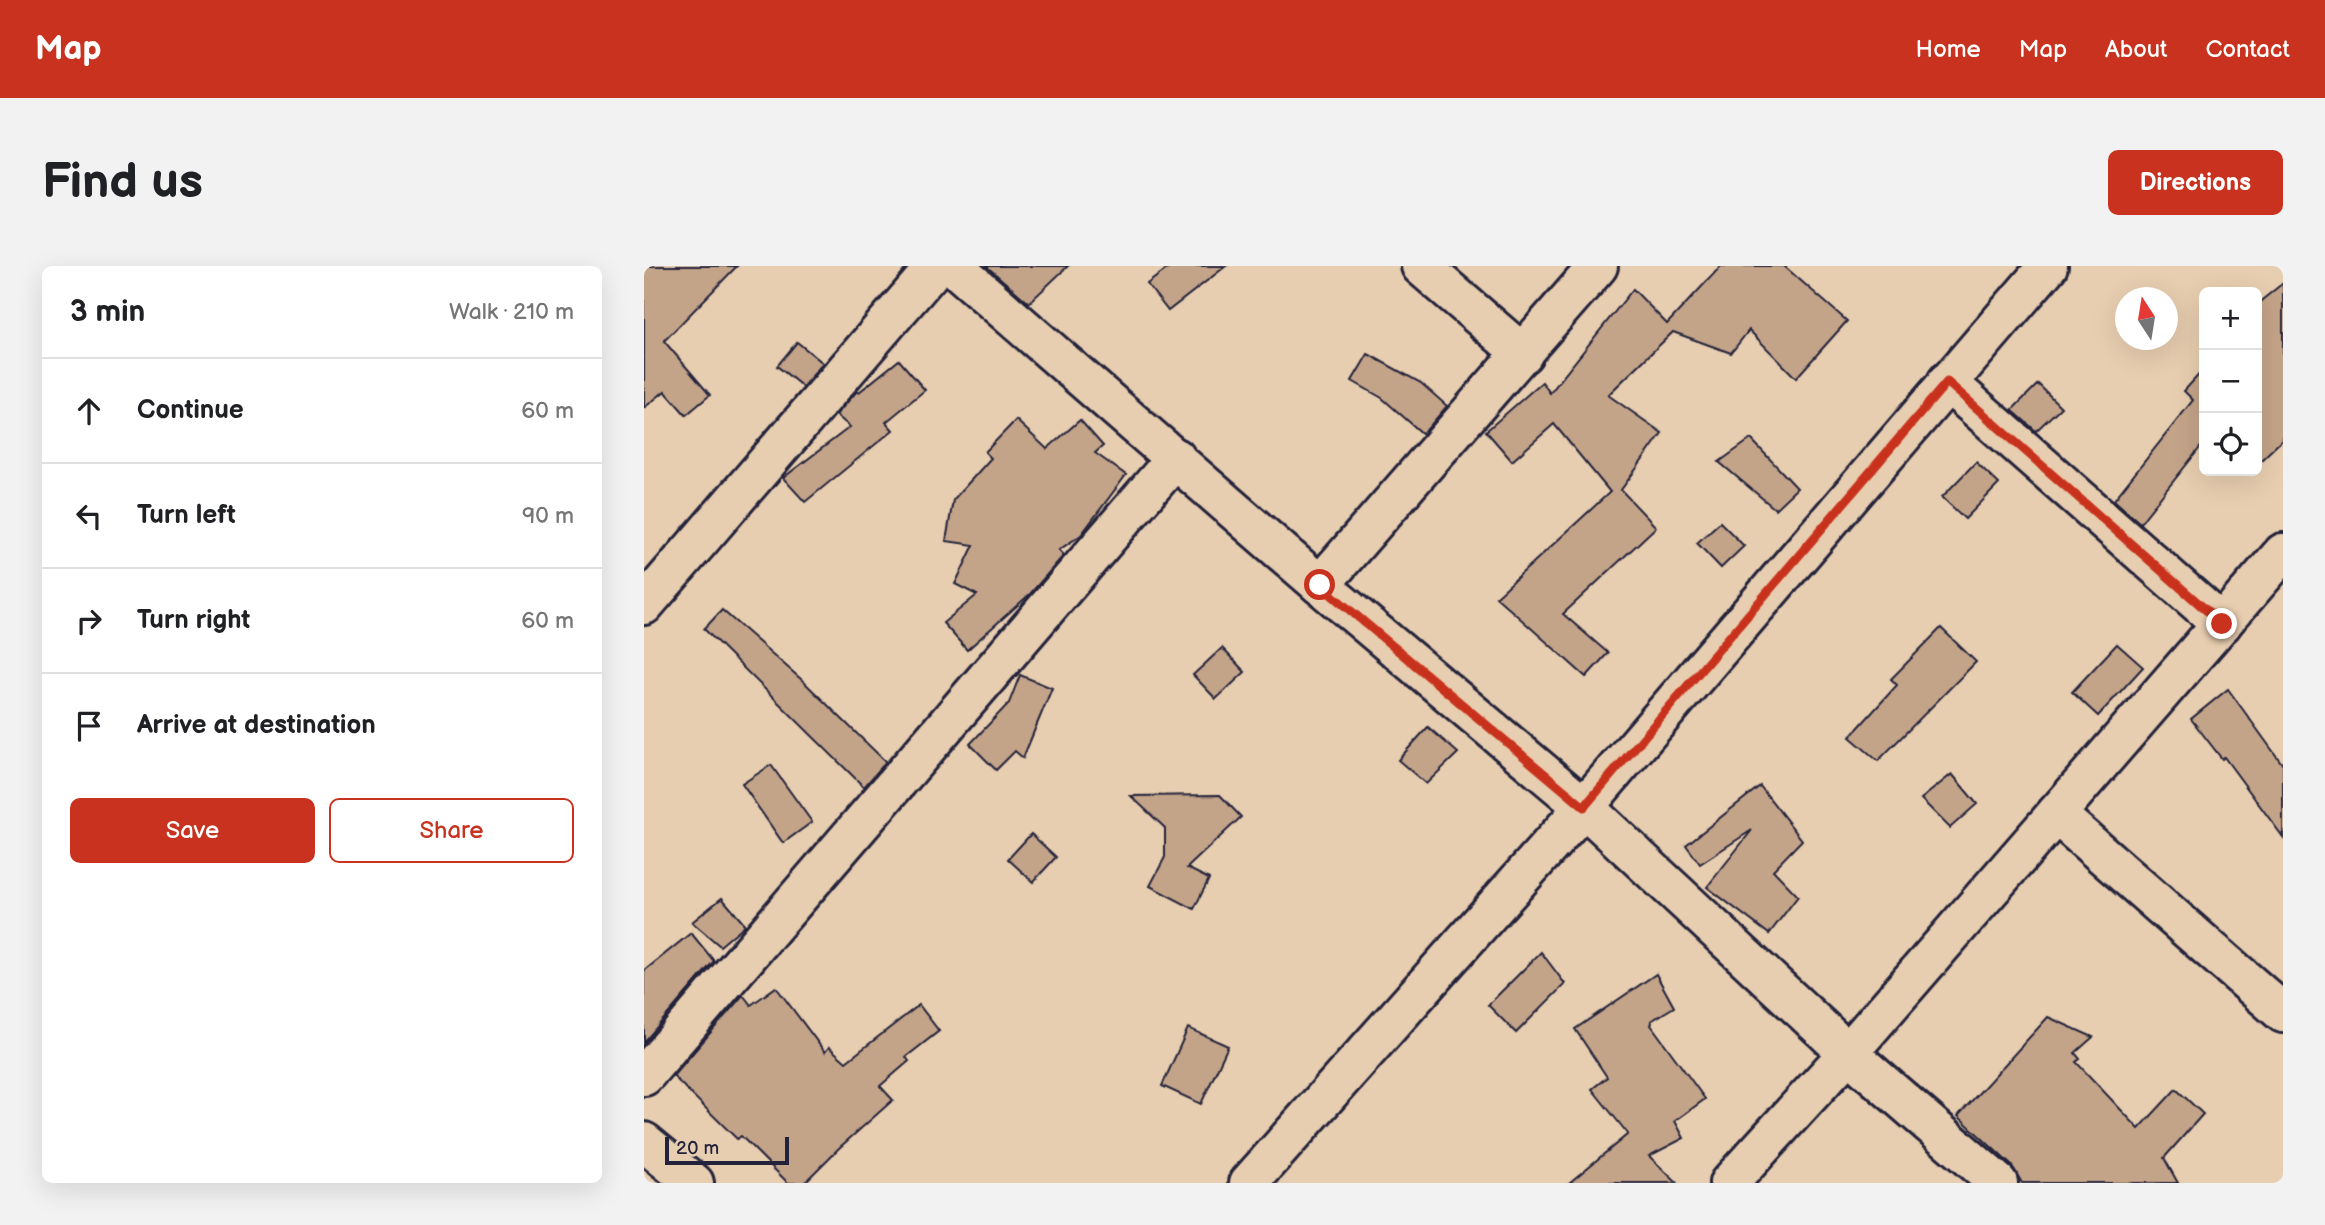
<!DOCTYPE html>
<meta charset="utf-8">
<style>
body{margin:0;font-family:"Balsamiq Sans",sans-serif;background:#f2f2f2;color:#202124}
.controls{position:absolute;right:21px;top:21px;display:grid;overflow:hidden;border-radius:10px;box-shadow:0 7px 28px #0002}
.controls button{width:63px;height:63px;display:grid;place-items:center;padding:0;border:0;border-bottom:2px solid #e0e0e0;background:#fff;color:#202124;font:35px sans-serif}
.compass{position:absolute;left:1471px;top:21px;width:63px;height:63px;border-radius:50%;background:#fff;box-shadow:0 7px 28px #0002;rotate:348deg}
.scale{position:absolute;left:21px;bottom:18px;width:124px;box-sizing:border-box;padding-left:7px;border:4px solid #22223b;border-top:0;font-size:19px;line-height:24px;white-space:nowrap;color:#22223b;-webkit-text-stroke:5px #e8ceb0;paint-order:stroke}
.stop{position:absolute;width:21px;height:21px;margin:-16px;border:5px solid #c8321e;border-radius:50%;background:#fff}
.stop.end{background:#c8321e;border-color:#fff;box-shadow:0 2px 7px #0008}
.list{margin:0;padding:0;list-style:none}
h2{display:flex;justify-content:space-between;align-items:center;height:91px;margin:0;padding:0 28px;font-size:30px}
h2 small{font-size:23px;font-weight:400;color:#757577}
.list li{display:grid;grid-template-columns:46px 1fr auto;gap:21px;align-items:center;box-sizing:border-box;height:105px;padding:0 28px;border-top:2px solid #e0e0e0}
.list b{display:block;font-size:26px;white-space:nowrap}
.list em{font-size:23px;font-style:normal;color:#757577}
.actions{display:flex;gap:14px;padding:21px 28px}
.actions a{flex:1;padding:16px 0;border:2px solid #c8321e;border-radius:10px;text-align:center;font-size:24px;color:#c8321e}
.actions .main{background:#c8321e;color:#fff}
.icon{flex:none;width:38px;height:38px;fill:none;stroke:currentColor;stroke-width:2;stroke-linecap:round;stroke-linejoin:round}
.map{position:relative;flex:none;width:1639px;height:917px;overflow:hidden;border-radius:10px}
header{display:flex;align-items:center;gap:42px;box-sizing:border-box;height:98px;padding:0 35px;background:#c8321e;color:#fff}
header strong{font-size:33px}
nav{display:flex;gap:38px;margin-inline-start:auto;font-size:24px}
.intro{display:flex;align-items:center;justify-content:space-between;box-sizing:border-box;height:168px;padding:0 42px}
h1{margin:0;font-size:49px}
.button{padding:18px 32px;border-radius:10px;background:#c8321e;color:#fff;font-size:24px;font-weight:700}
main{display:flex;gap:42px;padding:0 42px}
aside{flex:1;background:#fff;border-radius:10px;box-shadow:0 7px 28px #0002}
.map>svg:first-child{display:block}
</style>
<header>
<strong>Map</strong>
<nav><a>Home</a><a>Map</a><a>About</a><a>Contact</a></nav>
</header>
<div class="intro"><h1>Find us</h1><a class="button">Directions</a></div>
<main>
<aside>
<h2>3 min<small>Walk · 210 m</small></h2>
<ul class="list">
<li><svg class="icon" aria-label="ahead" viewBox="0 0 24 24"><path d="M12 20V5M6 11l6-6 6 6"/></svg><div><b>Continue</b></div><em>60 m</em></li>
<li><svg class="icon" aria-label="left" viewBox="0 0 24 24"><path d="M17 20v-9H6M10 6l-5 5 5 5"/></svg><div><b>Turn left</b></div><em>90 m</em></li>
<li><svg class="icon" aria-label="right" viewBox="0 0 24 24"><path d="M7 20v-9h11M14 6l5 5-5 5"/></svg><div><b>Turn right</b></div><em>60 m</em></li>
<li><svg class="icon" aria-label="arrive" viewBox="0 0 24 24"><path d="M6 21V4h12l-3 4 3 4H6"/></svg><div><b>Arrive at destination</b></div></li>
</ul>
<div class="actions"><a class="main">Save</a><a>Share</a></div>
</aside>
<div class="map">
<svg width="1639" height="917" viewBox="0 0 1639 917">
<rect width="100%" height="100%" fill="#e8ceb0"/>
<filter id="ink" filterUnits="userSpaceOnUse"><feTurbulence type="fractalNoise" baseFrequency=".0143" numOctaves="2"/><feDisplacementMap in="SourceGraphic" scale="14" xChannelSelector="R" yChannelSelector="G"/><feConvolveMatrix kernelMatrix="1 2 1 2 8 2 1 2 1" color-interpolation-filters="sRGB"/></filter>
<g filter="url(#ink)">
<g fill="#c4a489" stroke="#22223b" stroke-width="2">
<polygon points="0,0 93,0 20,75 66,129 42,149 21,125 0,142"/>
<polygon points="342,0 424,0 385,37"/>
<polygon points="527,0 582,0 524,45 503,18"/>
<polygon points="1077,0 1140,0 1203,55 1152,112 1105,64 1087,87 1029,66 964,129 1018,167 977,224 1012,261 919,348 964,387 942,411 852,331 966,226 910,158 868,195 842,165 898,116 906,127 989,23 1023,58"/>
<polygon points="1639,17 1639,173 1613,198 1613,38"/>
<polygon points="153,76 179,97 159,121 133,100"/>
<polygon points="724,88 777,117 803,140 779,168 738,132 708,115"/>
<polygon points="255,94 281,124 242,156 249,164 161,236 139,212 206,161 192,149 213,125 215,126"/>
<polygon points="1560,103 1560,180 1559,178 1496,257 1470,234 1549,134 1540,125"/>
<polygon points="1394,118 1417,141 1392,165 1368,144"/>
<polygon points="372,154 403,183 436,154 459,180 451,187 482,209 437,269 415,284 420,289 386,328 323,384 299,357 333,329 311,318 330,279 302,275 309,234 347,192 341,186"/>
<polygon points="1107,173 1153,222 1131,243 1075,196"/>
<polygon points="1332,196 1355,218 1321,253 1298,231"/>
<polygon points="1076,256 1100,280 1077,302 1053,277"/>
<polygon points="78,344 158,414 242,496 220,521 60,363"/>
<polygon points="1297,362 1332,396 1234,495 1206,471 1253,419 1247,413"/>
<polygon points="1473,378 1499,401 1454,450 1428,426"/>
<polygon points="578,382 601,406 572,433 549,409"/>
<polygon points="376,409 408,422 379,492 371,485 352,504 326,478 365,437"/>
<polygon points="1584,423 1639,499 1639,571 1580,491 1578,493 1547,453"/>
<polygon points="784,461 814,487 782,518 754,494"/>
<polygon points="127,499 168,556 139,577 98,518"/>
<polygon points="1308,508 1333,538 1306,562 1277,533"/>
<polygon points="1116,520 1158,574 1129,604 1154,630 1125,668 1063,621 1108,564 1056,598 1042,579"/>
<polygon points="576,529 597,551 543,602 565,613 550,643 506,620 521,591 521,562 487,530"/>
<polygon points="387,568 412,591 389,616 364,593"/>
<polygon points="78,632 101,659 76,680 48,656"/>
<polygon points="47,667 70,695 0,776 0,705"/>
<polygon points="897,686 921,718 872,767 844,739"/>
<polygon points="1012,708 1030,741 1007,755 1008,757 1007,759 1061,833 1031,855 1040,872 1005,890 1033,917 925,917 984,868 948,823 963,811 931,763"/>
<polygon points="132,721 181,786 185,781 202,796 275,739 295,765 262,791 265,795 236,820 249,834 195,882 160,917 144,917 97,870 93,873 29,810 99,729 107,739"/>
<polygon points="1404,751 1449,771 1431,787 1436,793 1432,796 1495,863 1532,823 1559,848 1520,892 1534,917 1378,917 1368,900 1314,850"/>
<polygon points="544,762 584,780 557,838 518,820"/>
</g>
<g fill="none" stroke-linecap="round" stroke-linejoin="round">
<defs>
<g id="minor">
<polyline points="309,0 676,319 940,541 1204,787 1354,917"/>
<polyline points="777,0 879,88"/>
<polyline points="1303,116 1578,358"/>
<polyline points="676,319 954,0"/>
<polyline points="0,339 292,0"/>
<polyline points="1412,548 1639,747"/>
<polyline points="0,810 532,192"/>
<polyline points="0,876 50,917"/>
<polyline points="605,917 940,541 1404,0"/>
<polyline points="1085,917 1204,787 1639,287"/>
</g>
</defs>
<use href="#minor" stroke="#22223b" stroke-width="44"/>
<use href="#minor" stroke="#e8ceb0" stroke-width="38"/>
</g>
</g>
<g fill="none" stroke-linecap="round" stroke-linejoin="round" filter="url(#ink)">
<polyline stroke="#c8321e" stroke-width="9" points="676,319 940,541 1303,116 1578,358"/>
</g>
</svg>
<div class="controls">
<button>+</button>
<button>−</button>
<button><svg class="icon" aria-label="locate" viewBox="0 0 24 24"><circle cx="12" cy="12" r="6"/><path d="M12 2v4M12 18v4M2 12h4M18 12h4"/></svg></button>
</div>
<svg class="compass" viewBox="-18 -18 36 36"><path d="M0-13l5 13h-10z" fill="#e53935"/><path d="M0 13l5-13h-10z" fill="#757577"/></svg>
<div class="scale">20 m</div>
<div class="stop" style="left:676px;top:319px"></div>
<div class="stop end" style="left:1578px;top:358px"></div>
</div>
</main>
